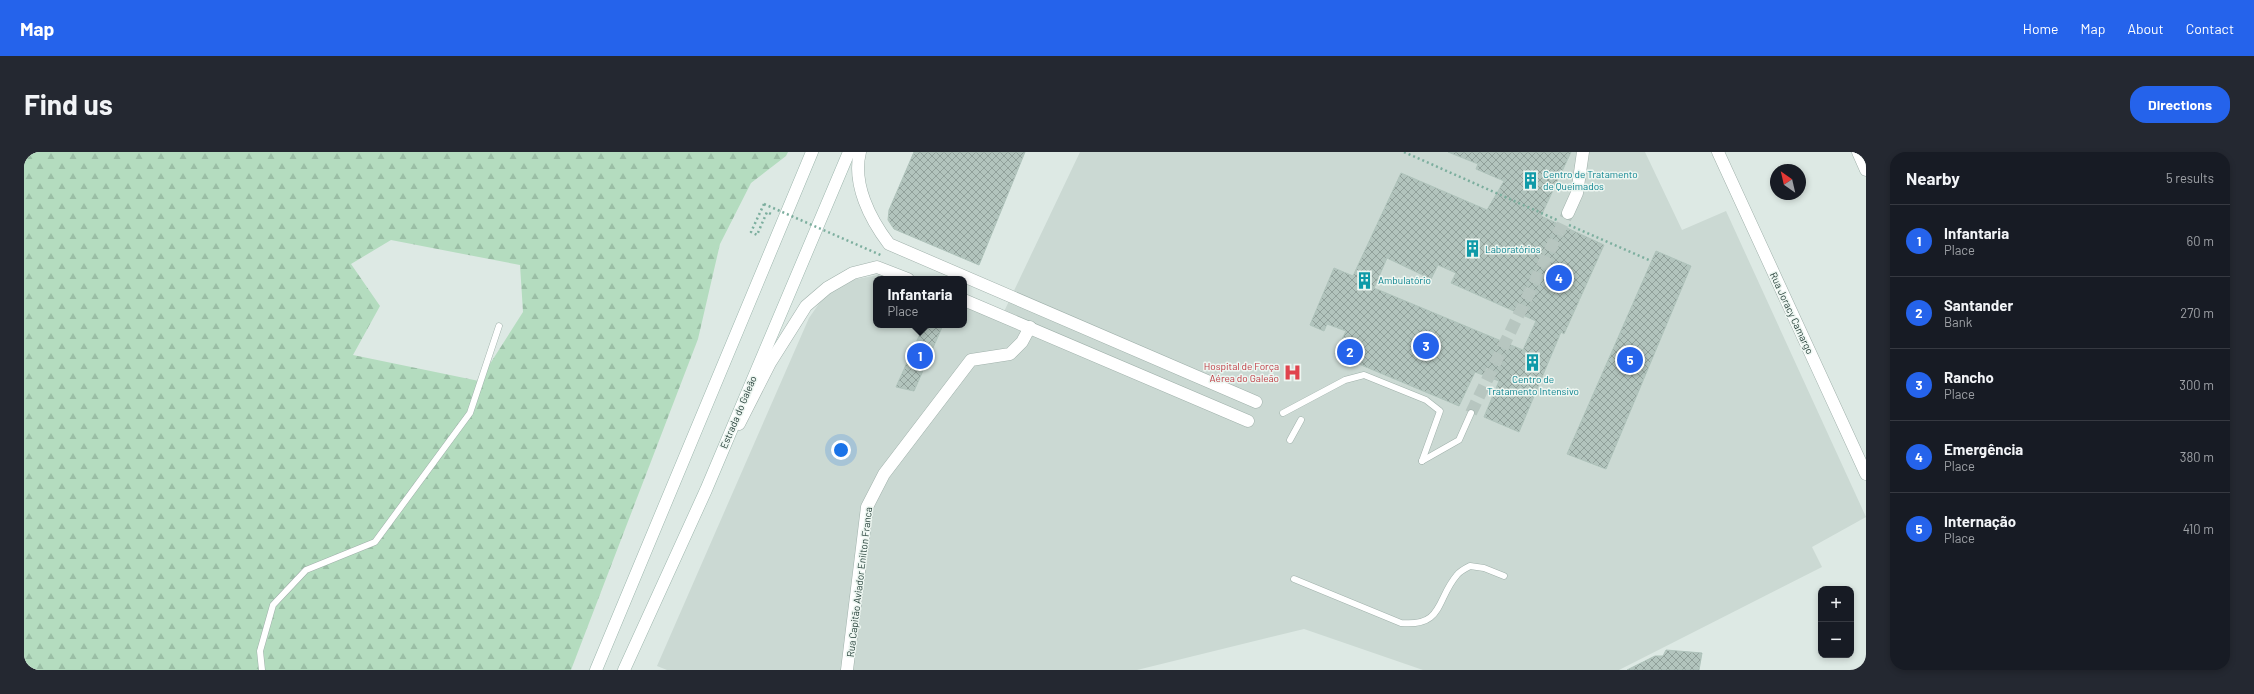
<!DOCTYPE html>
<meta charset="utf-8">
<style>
body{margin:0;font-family:Barlow,sans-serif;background:#242831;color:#f1f3f6}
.controls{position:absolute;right:12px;bottom:12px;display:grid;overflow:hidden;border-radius:8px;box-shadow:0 2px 6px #0003}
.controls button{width:36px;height:36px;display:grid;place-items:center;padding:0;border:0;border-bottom:1px solid #363941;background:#171b24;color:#f1f3f6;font:20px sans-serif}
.compass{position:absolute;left:1746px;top:12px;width:36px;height:36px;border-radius:50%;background:#171b24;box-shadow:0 2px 6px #0003;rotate:326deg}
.you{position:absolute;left:817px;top:298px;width:14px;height:14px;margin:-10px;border:3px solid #fff;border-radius:50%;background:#1a73e8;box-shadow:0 0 0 6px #1a73e833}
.badge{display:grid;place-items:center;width:26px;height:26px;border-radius:50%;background:#2563eb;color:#fff;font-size:13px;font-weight:700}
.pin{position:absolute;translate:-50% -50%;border:2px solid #fff;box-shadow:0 1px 4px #0006}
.popup{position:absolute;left:849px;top:124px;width:94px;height:52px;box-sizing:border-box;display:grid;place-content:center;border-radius:8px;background:#171b24;filter:drop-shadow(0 1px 3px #0005);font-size:13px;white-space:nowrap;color:#9ea1a6}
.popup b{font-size:15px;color:#f1f3f6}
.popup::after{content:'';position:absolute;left:50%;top:100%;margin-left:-8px;border:8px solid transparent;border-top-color:#171b24}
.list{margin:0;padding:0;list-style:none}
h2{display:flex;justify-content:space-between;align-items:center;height:52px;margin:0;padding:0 16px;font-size:17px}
h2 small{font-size:13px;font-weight:400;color:#9ea1a6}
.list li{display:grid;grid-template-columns:26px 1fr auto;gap:12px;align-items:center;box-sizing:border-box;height:72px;padding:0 16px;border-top:1px solid #363941}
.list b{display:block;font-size:15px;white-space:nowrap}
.list p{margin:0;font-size:13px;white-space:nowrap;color:#9ea1a6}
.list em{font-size:13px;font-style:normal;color:#9ea1a6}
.map{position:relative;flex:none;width:1842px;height:518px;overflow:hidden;border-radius:16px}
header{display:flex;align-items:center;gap:24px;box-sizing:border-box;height:56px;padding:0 20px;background:#2563eb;color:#fff}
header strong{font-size:19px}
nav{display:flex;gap:22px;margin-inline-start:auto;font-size:14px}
.intro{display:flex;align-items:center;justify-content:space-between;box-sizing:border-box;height:96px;padding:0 24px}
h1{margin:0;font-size:28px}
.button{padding:10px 18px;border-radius:16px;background:#2563eb;color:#fff;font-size:14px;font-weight:700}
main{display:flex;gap:24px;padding:0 24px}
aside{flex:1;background:#171b24;border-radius:16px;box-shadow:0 2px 6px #0003}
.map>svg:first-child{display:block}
</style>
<header>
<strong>Map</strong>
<nav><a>Home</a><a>Map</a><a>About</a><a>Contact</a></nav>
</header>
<div class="intro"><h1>Find us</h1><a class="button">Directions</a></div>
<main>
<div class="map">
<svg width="1842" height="518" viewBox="0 0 1842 518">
<defs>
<pattern id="forest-firs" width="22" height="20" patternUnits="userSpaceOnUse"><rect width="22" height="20" fill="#b4dcbf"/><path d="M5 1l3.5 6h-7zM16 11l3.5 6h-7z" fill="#9abea5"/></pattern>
<pattern id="building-cross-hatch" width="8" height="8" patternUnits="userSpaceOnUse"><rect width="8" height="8" fill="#b2c4bd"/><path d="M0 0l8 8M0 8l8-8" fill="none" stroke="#90a09a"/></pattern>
</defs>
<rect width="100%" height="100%" fill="#dde9e4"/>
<polygon fill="#cbd9d3" points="1056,0 1621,0 1658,78 1702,59 1842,365 1788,395 1798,415 1595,518 1399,518 1280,477 1113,518 643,518 633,514 785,166 801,143 828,128 854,123 866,127 852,127 852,173 940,173 940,155 976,168"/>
<path fill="url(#forest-firs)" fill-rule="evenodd" d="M0,0H764L762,4L727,31L696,92L674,187L547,518H0ZM367,88L496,113L499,160L455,229L329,203L356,154L327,112Z"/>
<g fill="url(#building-cross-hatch)" stroke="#afc3bb" fill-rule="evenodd">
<polygon points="890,0 1001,0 955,113 870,77 864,68 865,58"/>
<path d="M1424,0H1547L1517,64L1580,93L1540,182L1537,180L1495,280L1460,265L1475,229L1451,220L1435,254L1311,202L1322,179L1303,172L1300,179L1286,173L1310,116L1329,124L1377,21L1463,58L1480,29L1452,17L1454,12ZM1363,106L1407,127L1414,113L1432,121L1427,131L1512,169L1499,198L1350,136Z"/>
<polygon points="1632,99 1667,114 1582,317 1543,302"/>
<polygon points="900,173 919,173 890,239 872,235"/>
<polygon points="1642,498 1678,501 1675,518 1603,518 1631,504 1639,504"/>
</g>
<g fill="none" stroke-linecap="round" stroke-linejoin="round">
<polyline stroke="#b7c6c0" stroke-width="12" stroke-dasharray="12 6" stroke-linecap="butt" points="1447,261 1544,61"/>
<defs>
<g id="lane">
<polyline points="1259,261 1321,228 1340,223 1402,248 1416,259 1398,309"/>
<polyline points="1266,288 1277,268"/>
<polyline points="1398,309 1435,288 1447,261"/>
<path d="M1270,427L1377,471C1420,475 1412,447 1433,423C1436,419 1442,416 1446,414L1460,416L1480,424"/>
<polyline points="238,518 236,499 249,453 282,418 351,390 446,261 475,174"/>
</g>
<g id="street">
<path d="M836,0C828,32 846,67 865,92L1232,250"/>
<polyline points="1694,0 1842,322"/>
<polyline points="1834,0 1842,18"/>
<polyline points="1544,61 1553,41 1559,0"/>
<polyline points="940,148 1224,269"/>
<polyline points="715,272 746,211 782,154 803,136 829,121 853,115 884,127"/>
<polyline points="823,518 843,355 860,322 947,208 986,202 998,190 1006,175"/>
</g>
<g id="secondary">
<polyline points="572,518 788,0"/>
<polyline points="600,518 682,338 825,0"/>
</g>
</defs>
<use href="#lane" stroke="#a0b1ab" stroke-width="7"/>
<use href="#street" stroke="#a0b1ab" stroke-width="13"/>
<use href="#secondary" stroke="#9cb5ac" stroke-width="13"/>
<g stroke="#7cae9e" stroke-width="2.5" stroke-dasharray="2 3" stroke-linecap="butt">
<polyline points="1380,0 1533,68"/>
<polyline points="740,52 727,80 733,83 743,60 749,63"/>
<polyline points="1545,73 1627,109"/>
</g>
<use href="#lane" stroke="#fff" stroke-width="6"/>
<use href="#street" stroke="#fff" stroke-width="12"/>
<use href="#secondary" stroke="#fff" stroke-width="12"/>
<polyline stroke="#7cae9e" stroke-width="2.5" stroke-dasharray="2 3" stroke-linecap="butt" points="740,52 859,104"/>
</g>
<defs>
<symbol id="building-bare" viewBox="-9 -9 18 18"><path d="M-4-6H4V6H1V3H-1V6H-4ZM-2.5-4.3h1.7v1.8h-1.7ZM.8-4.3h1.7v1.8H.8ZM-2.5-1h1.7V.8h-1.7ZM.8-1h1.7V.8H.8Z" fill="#0f9aa8" stroke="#edf6f1" stroke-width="2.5" paint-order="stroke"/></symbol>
<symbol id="hospital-bare" viewBox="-9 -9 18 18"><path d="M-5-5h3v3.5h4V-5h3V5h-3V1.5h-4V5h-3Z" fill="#e0444e" stroke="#edf6f1" stroke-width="2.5" paint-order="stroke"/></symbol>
</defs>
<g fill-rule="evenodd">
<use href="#building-bare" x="1494" y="16" width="25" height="25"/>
<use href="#building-bare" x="1436" y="84" width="25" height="25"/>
<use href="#building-bare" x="1328" y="116" width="25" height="25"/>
<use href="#building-bare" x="1496" y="198" width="25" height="25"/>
<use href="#hospital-bare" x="1256" y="208" width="25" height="25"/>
</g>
<g text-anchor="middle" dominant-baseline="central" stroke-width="3" stroke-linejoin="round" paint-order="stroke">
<g font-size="10" fill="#0d838f" stroke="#edf6f1" text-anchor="start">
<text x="1519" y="22">Centro de Tratamento<tspan x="1519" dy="12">de Queimados</tspan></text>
<text x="1461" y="97">Laboratórios</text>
<text x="1354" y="128">Ambulatório</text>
<text x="1509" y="227" text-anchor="middle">Centro de<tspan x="1509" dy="12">Tratamento Intensivo</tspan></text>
</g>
<g font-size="10" fill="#1e3932" stroke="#edf6f1">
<text transform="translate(1768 161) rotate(65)">Rua Joracy Camargo</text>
<text transform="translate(714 260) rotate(-67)">Estrada do Galeão</text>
<text transform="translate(835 430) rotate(-83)">Rua Capitão Aviador Enilton Franca</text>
</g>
<g font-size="10" fill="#be3a42" stroke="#edf6f1" text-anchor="end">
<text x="1255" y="214">Hospital de Força<tspan x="1255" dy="12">Aérea do Galeão</tspan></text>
</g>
</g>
</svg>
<div class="controls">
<button>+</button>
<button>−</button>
</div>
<svg class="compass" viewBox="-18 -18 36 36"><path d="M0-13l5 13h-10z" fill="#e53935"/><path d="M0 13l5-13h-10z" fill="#9ea1a6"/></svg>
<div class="you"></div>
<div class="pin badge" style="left:896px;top:204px">1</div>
<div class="popup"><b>Infantaria</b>Place</div>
<div class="pin badge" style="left:1326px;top:200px">2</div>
<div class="pin badge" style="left:1402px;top:194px">3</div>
<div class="pin badge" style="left:1535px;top:126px">4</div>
<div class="pin badge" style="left:1606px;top:208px">5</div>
</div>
<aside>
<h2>Nearby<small>5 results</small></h2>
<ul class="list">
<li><span class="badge">1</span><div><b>Infantaria</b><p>Place</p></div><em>60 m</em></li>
<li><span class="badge">2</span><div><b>Santander</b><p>Bank</p></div><em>270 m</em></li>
<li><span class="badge">3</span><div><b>Rancho</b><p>Place</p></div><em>300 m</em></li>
<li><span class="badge">4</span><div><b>Emergência</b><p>Place</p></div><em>380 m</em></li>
<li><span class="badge">5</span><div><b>Internação</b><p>Place</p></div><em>410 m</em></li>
</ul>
</aside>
</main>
